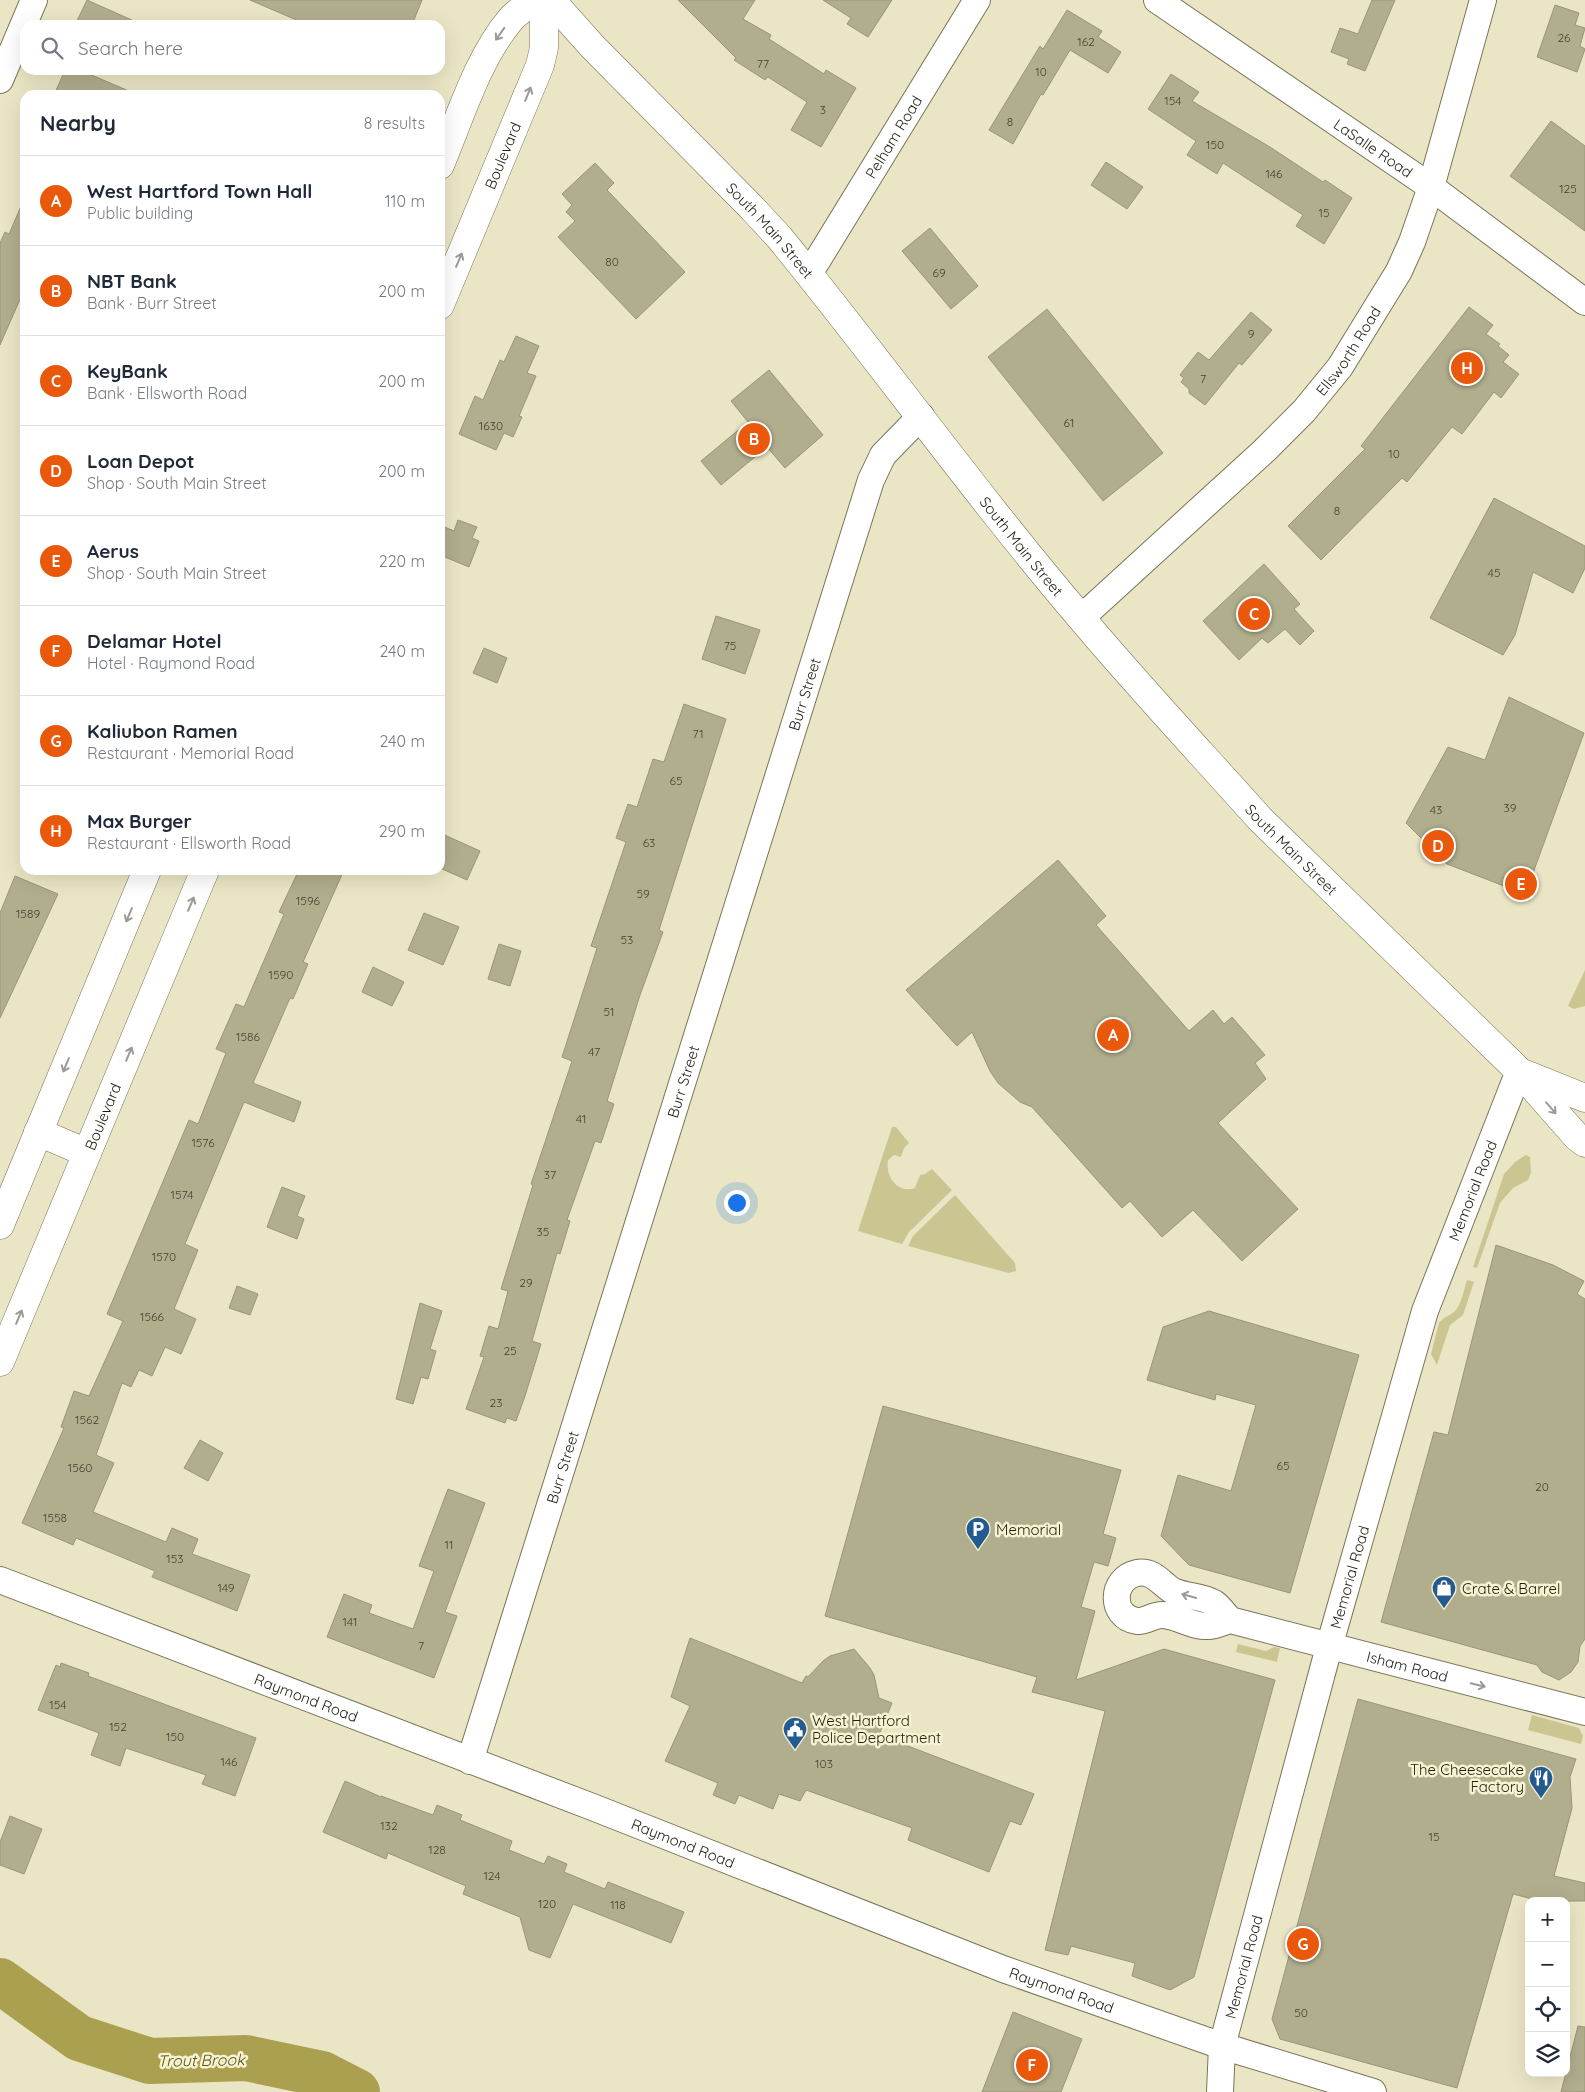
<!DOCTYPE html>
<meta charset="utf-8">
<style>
body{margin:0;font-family:Quicksand,sans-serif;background:#f2f2f3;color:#1f2937}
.controls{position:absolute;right:15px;bottom:15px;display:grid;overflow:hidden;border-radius:10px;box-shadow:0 5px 20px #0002}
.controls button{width:45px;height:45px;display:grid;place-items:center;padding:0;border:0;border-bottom:1px solid #e0e1e3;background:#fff;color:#1f2937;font:25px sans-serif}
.you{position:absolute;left:736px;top:1202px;width:18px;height:18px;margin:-12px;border:4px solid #fff;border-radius:50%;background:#1a73e8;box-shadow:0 0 0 8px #1a73e833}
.badge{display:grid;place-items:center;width:32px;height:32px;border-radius:50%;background:#ea580c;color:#fff;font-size:16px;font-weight:700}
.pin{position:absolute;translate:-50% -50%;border:2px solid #fff;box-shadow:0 1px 5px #0006}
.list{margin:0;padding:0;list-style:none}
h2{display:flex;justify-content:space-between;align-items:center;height:65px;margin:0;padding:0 20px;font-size:21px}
h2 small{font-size:16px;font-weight:400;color:#747a83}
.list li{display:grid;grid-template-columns:32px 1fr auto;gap:15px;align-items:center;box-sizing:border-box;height:90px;padding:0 20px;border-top:1px solid #e0e1e3}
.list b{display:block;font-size:19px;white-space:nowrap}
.list p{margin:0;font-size:16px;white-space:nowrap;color:#747a83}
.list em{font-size:16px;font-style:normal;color:#747a83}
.icon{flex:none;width:28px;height:28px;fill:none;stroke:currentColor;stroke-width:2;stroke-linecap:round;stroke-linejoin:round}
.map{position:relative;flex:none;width:1585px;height:2092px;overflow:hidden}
.search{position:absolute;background:#fff;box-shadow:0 5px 20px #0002;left:20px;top:20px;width:425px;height:55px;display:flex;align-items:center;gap:12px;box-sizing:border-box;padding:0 18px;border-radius:15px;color:#747a83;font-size:19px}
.panel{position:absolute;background:#fff;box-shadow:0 5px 20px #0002;left:20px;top:90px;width:425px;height:785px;border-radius:15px}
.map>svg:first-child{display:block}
</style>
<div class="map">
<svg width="1585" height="2092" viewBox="0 0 1585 2092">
<rect width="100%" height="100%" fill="#eae6c5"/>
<g fill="#cbc592">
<polygon points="1585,970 1585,1006 1574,1009 1568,1006"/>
<path d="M892,1127H896L909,1143L904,1148L901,1157L894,1155L888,1160C885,1176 897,1194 915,1188L920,1175L925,1174L932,1169L952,1190L909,1232L902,1244L858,1231Z"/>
<polygon points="1526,1155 1530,1157 1531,1173 1528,1180 1513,1188 1500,1203 1477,1268 1473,1267 1504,1174 1515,1162"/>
<polygon points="955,1195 1015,1263 1016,1271 1009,1273 908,1246 913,1236"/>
<path d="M1467,1280L1474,1282L1463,1315L1450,1325L1437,1365L1431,1354L1439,1323C1444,1316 1450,1316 1455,1311C1462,1304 1464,1288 1467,1280Z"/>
<polygon points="1238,1644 1266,1651 1274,1647 1280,1648 1277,1662 1236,1652"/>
<polygon points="1532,1715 1579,1728 1583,1736 1581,1744 1528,1730"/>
</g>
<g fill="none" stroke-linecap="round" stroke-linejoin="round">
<polyline stroke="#aaa050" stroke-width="46" points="0,1981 79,2038 150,2061 246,2058 322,2074 357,2092"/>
</g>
<g fill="#b1ae8e" stroke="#999677">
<polygon points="87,0 143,25 75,25"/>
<polygon points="250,0 422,0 412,25 308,25"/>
<polygon points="678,0 755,0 743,19 771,35 769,39 824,74 826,70 856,88 821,147 791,130 807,102 768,77 765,80 734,60 736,58"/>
<polygon points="823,0 892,0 868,37 847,24 851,18"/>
<polygon points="1372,0 1395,0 1365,71 1347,64 1349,59 1331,52 1340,28 1358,34"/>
<polygon points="1555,5 1579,13 1575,25 1585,28 1580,46 1585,49 1577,72 1537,57"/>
<polygon points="1067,10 1102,31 1098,37 1121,52 1108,73 1070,50 1043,95 1041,94 1013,144 989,130 1040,46 1043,49"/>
<polygon points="65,70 80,70 138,95 54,95"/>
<polygon points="1171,74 1199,92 1192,101 1270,147 1323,182 1325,180 1352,198 1324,244 1296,226 1303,215 1223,163 1217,174 1187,155 1196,141 1148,109"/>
<polygon points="1551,121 1585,146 1585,231 1510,176"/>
<polygon points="1106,162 1143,187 1127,209 1091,185"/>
<polygon points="595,163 614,183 607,190 685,272 636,319 558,237 575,221 566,212 572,205 562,194"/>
<polygon points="25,197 25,288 0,345 0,243 5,232 9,234"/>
<polygon points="930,228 978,286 951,309 902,251"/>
<polygon points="1469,307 1493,325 1486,334 1500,344 1498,346 1509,355 1503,362 1519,374 1501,398 1494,392 1462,434 1452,427 1407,482 1402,478 1321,560 1288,526 1365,449 1361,446"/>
<polygon points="1047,309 1163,453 1103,501 988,357"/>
<polygon points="1251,312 1272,330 1242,365 1239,363 1205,405 1189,393 1189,389 1181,382 1184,378 1180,375 1198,352 1209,360"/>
<polygon points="516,336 539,346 527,373 536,376 519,416 522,417 513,437 504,433 496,450 459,434 475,396 483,400 500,360 504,362"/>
<polygon points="769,370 823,435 785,468 767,447 721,485 701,461 748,422 731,401"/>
<polygon points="1494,498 1585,546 1585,568 1573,593 1533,572 1515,635 1503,655 1430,618"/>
<polygon points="458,520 477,527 472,538 479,541 469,567 440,555 440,525 454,531"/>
<polygon points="1264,564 1300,604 1294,609 1314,631 1300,645 1285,629 1268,643 1262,638 1239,660 1203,621"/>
<polygon points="716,616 760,630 745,674 702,659"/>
<polygon points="484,648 507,658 497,683 473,673"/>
<polygon points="1509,697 1584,733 1529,884 1517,891 1447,864 1406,823 1448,747 1485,760"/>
<polygon points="684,704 726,719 659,930 663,932 640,995 607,1101 614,1104 601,1143 595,1141 567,1220 570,1221 560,1254 557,1253 532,1341 541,1344 525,1396 516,1421 507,1418 505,1423 466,1409 484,1357 480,1356 489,1326 498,1329 508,1291 501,1289 533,1185 531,1184 572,1061 562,1057 597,948 591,946 626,842 616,838 628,804 637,807 653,759 664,762"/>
<polygon points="440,833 480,851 467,880 440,868"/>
<polygon points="1058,860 1106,916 1096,925 1189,1031 1213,1010 1224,1024 1232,1017 1265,1055 1255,1063 1266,1079 1218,1123 1298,1209 1242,1261 1193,1210 1162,1237 1130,1201 1122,1208 1032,1107 1020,1102 998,1083 990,1071 972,1032 957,1046 906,990"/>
<polygon points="299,870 344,870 303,962 308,964 293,999 290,998 253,1083 301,1102 294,1122 244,1102 185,1244 198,1250 174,1309 196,1319 181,1354 165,1347 152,1376 139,1370 131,1387 122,1383 96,1455 114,1463 93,1512 166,1542 172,1528 198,1539 192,1554 250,1575 237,1611 152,1577 155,1571 76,1538 73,1545 22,1523 64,1428 61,1427 74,1391 89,1396 123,1321 107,1314 189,1120 198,1124 226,1053 216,1049 236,1004 244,1007 284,914 279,912"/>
<polygon points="15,876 58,894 0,1018 0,913"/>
<polygon points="424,913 459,927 443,965 408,950"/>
<polygon points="499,944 521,951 510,986 488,979"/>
<polygon points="373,967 404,982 392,1006 362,992"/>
<polygon points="282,1187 305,1196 297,1216 304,1219 297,1239 267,1227"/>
<polygon points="1496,1245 1553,1265 1584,1281 1577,1294 1585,1299 1585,1639 1580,1646 1578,1662 1571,1672 1559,1680 1542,1672 1537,1665 1381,1622 1434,1432 1448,1435"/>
<polygon points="237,1286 258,1294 250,1315 229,1308"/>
<polygon points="420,1303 442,1311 430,1349 436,1351 428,1379 421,1377 413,1404 396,1399"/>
<polygon points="1209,1311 1359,1355 1290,1593 1189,1565 1161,1536 1178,1475 1231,1491 1256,1405 1216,1394 1215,1400 1147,1380 1163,1327"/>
<polygon points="883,1406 1121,1470 1103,1534 1116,1538 1108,1566 1094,1562 1081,1607 1095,1611 1076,1680 1164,1649 1275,1680 1194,1977 1170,1990 1132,1976 1135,1963 1071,1946 1068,1955 1045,1950 1105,1711 1032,1692 1037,1677 825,1616"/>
<polygon points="200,1440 223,1453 208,1481 184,1468"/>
<polygon points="448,1489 485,1503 445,1612 457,1616 434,1678 327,1637 344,1594 372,1605 369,1613 413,1629 434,1571 419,1566"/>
<polygon points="690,1638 802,1683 806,1676 808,1677 823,1661 830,1656 854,1649 870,1668 874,1675 879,1698 892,1703 879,1735 1034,1794 1021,1825 1010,1821 989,1872 908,1840 912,1828 806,1790 800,1801 779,1794 773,1809 739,1795 735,1804 713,1795 718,1783 665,1761 690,1706 671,1697"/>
<polygon points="61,1663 89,1673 88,1676 256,1738 235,1796 202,1784 206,1775 126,1748 120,1766 91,1755 99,1733 38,1710 56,1665 60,1667"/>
<polygon points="1358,1699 1576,1759 1570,1777 1572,1808 1554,1876 1585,1883 1585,1901 1540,1901 1513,1894 1457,2088 1280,2039 1272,2019"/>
<polygon points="345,1781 381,1797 381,1796 433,1815 437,1805 462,1815 460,1820 512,1841 509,1850 544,1864 548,1856 567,1864 564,1872 605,1889 608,1882 684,1912 671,1943 573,1904 550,1958 529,1950 520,1917 463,1894 466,1886 388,1853 386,1859 323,1832"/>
<polygon points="10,1816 42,1829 24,1874 0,1865 0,1842"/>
<polygon points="1013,2012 1082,2039 1061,2092 982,2092"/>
<polygon points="1578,2026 1585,2027 1585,2092 1561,2092"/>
</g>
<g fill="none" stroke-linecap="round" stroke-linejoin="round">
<defs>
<g id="minor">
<path id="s1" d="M1157,0L1431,187L1585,302"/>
<polyline points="0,80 34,0"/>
<path id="s2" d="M809,274L977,0"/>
<path id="s3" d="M1081,618L1265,450L1304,411L1340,367L1399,271L1412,242L1431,187L1483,0"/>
<path id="s4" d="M0,1580L595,1808L1003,1969L1222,2046L1373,2092"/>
<path id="s5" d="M1230,1620C1223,1622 1215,1626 1208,1626C1193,1627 1178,1616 1163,1615C1154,1614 1146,1622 1137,1621C1109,1617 1111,1578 1137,1573C1154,1570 1161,1584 1173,1591C1186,1597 1202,1596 1214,1603C1220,1607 1225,1615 1230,1620L1585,1712"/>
<path id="s6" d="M470,1761L871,480L883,455L921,416"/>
<path id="s7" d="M1220,2092L1222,2046L1329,1647L1425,1311L1519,1071"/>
</g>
<g id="major">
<path id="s8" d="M551,0L592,46L753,209L779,237C882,363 976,495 1081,618C1139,687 1201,753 1261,820L1519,1071L1577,1137L1585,1143"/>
<path d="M440,165C460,118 477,59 511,19C517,12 527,6 535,0"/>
<path id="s9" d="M440,305L540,65L544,48V0"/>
<polyline points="1525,1074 1585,1098"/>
<polyline points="38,1132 87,1153"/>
<polyline points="0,1225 147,870"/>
<path id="s10" d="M0,1362L205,870"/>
</g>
</defs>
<use href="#minor" stroke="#797558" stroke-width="28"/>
<use href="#major" stroke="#797558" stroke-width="29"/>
<use href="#minor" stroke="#fff" stroke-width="26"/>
<use href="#major" stroke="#fff" stroke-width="28"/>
</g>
<defs><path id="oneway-shaft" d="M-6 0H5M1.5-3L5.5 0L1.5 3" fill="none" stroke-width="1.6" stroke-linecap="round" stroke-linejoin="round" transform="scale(1.25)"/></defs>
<g stroke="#9b9a94">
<use href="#oneway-shaft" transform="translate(500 34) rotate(125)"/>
<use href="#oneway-shaft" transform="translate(528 94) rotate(-68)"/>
<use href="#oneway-shaft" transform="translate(459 260) rotate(-67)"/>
<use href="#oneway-shaft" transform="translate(191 904) rotate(-67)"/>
<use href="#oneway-shaft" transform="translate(129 915) rotate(113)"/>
<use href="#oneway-shaft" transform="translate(129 1054) rotate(-67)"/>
<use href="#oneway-shaft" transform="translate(66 1065) rotate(113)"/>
<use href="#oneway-shaft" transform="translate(1551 1108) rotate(49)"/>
<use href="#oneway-shaft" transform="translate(19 1317) rotate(-67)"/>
<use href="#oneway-shaft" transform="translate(1189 1596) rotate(-164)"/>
<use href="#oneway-shaft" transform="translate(1478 1685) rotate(14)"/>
</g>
<defs>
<symbol id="parking-pin" viewBox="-11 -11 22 30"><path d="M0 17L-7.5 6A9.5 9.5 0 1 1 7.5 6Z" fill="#245a92" stroke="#f7f3d2"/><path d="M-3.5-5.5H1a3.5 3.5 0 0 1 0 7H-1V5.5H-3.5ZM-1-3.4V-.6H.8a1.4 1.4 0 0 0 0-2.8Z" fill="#fff"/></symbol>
<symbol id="shop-pin" viewBox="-11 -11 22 30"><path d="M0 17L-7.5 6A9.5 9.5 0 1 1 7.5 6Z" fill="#245a92" stroke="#f7f3d2"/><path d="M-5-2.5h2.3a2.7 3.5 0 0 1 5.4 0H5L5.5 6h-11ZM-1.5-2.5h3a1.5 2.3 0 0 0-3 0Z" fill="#fff"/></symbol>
<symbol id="civic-pin" viewBox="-11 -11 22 30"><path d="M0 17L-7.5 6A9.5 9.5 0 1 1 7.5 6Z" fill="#245a92" stroke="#f7f3d2"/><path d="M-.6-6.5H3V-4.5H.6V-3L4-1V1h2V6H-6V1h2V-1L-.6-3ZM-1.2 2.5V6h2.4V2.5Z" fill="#fff"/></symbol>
<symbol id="restaurant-pin" viewBox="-11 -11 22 30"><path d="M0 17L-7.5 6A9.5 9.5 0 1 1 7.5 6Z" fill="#245a92" stroke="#f7f3d2"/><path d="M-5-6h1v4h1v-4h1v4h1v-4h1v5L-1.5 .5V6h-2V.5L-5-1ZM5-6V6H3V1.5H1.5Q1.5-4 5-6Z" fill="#fff"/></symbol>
</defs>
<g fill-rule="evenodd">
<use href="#parking-pin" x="964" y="1515" width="28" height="38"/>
<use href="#shop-pin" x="1430" y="1574" width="28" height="38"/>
<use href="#civic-pin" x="781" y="1715" width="28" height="38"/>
<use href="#restaurant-pin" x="1527" y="1764" width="28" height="38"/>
</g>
<g text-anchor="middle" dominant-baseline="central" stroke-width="5" stroke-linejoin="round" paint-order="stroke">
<g font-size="12" fill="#444231">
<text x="1564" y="37">26</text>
<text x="1086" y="41">162</text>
<text x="763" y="63">77</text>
<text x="1041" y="71">10</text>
<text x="1173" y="100">154</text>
<text x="823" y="109">3</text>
<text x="1010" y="121">8</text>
<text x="1215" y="144">150</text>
<text x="1274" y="173">146</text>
<text x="1568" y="188">125</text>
<text x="1324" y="212">15</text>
<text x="612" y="261">80</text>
<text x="939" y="272">69</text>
<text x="1251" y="333">9</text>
<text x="1203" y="378">7</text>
<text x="1069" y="422">61</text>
<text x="491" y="425">1630</text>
<text x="1394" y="453">10</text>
<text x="1337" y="510">8</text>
<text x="1494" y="572">45</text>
<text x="730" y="645">75</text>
<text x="698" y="733">71</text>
<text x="676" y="780">65</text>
<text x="1510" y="807">39</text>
<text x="1436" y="809">43</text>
<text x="649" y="842">63</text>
<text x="643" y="893">59</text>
<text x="308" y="900">1596</text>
<text x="28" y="913">1589</text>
<text x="627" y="939">53</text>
<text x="281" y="974">1590</text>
<text x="609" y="1011">51</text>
<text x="248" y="1036">1586</text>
<text x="594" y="1051">47</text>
<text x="581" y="1118">41</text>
<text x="203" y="1142">1576</text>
<text x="550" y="1174">37</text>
<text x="182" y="1194">1574</text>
<text x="543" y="1231">35</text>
<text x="164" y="1256">1570</text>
<text x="526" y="1282">29</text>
<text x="152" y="1316">1566</text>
<text x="510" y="1350">25</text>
<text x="496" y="1402">23</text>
<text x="87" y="1419">1562</text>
<text x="1283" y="1465">65</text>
<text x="80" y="1467">1560</text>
<text x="1542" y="1486">20</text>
<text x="55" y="1517">1558</text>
<text x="449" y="1544">11</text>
<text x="175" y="1558">153</text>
<text x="226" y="1587">149</text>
<text x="350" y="1621">141</text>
<text x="421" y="1645">7</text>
<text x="58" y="1704">154</text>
<text x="118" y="1726">152</text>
<text x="175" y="1736">150</text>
<text x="229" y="1761">146</text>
<text x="824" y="1763">103</text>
<text x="389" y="1825">132</text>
<text x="1434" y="1836">15</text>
<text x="437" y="1849">128</text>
<text x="492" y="1875">124</text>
<text x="547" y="1903">120</text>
<text x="618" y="1904">118</text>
<text x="1301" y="2012">50</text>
</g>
<g font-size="15" fill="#201e12" stroke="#f7f3d2">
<text stroke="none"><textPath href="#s2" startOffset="161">Pelham Road</textPath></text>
<text stroke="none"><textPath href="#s1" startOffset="262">LaSalle Road</textPath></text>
<text stroke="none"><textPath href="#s9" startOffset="162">Boulevard</textPath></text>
<text stroke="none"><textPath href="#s8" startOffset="318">South Main Street</textPath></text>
<text stroke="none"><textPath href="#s3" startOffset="379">Ellsworth Road</textPath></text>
<text stroke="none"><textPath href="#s8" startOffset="722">South Main Street</textPath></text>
<text stroke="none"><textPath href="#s6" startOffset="1118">Burr Street</textPath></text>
<text stroke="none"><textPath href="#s8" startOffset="1128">South Main Street</textPath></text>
<text stroke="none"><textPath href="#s6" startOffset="712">Burr Street</textPath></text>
<text stroke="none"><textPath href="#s10" startOffset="266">Boulevard</textPath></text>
<text stroke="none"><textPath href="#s7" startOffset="938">Memorial Road</textPath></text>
<text stroke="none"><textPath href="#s6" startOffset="308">Burr Street</textPath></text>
<text stroke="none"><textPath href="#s7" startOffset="532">Memorial Road</textPath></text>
<text stroke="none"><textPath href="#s5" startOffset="456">Isham Road</textPath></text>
<text stroke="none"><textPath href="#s4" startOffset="328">Raymond Road</textPath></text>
<text stroke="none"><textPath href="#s4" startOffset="732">Raymond Road</textPath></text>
<text stroke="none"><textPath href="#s7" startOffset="128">Memorial Road</textPath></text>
<text stroke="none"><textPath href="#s4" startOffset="1138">Raymond Road</textPath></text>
</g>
<g font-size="15" fill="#201e12" stroke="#f7f3d2" text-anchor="start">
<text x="996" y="1529">Memorial</text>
<text x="1462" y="1588">Crate &amp; Barrel</text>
<text x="812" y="1720">West Hartford<tspan x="812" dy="17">Police Department</tspan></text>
<text x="1524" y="1769" text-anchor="end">The Cheesecake<tspan x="1524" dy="17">Factory</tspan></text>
</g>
<g font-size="16" font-style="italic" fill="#5b5417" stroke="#f7f3d2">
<text transform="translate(201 2060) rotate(-1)">Trout Brook</text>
</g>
</g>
</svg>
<div class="controls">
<button>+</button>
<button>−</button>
<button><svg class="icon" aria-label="locate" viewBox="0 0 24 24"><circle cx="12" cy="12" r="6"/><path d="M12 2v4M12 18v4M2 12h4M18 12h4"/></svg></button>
<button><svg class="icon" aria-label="layers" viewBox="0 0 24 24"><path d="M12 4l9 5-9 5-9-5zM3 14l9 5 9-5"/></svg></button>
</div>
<div class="you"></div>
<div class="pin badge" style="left:1113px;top:1035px">A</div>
<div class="pin badge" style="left:754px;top:439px">B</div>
<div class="pin badge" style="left:1254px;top:614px">C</div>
<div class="pin badge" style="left:1438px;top:846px">D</div>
<div class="pin badge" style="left:1521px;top:884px">E</div>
<div class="pin badge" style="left:1032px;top:2065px">F</div>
<div class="pin badge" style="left:1303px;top:1944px">G</div>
<div class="pin badge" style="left:1467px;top:368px">H</div>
<div class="search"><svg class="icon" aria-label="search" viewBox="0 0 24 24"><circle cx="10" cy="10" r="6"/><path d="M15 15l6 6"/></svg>Search here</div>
<section class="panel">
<h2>Nearby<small>8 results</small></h2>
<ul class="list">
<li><span class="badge">A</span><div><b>West Hartford Town Hall</b><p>Public building</p></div><em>110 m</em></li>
<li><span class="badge">B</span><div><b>NBT Bank</b><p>Bank · Burr Street</p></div><em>200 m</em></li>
<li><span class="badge">C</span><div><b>KeyBank</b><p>Bank · Ellsworth Road</p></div><em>200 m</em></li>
<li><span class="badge">D</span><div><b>Loan Depot</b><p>Shop · South Main Street</p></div><em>200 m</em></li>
<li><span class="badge">E</span><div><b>Aerus</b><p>Shop · South Main Street</p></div><em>220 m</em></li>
<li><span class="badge">F</span><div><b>Delamar Hotel</b><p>Hotel · Raymond Road</p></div><em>240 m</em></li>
<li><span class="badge">G</span><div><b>Kaliubon Ramen</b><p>Restaurant · Memorial Road</p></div><em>240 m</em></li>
<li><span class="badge">H</span><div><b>Max Burger</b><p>Restaurant · Ellsworth Road</p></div><em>290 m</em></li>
</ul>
</section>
</div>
